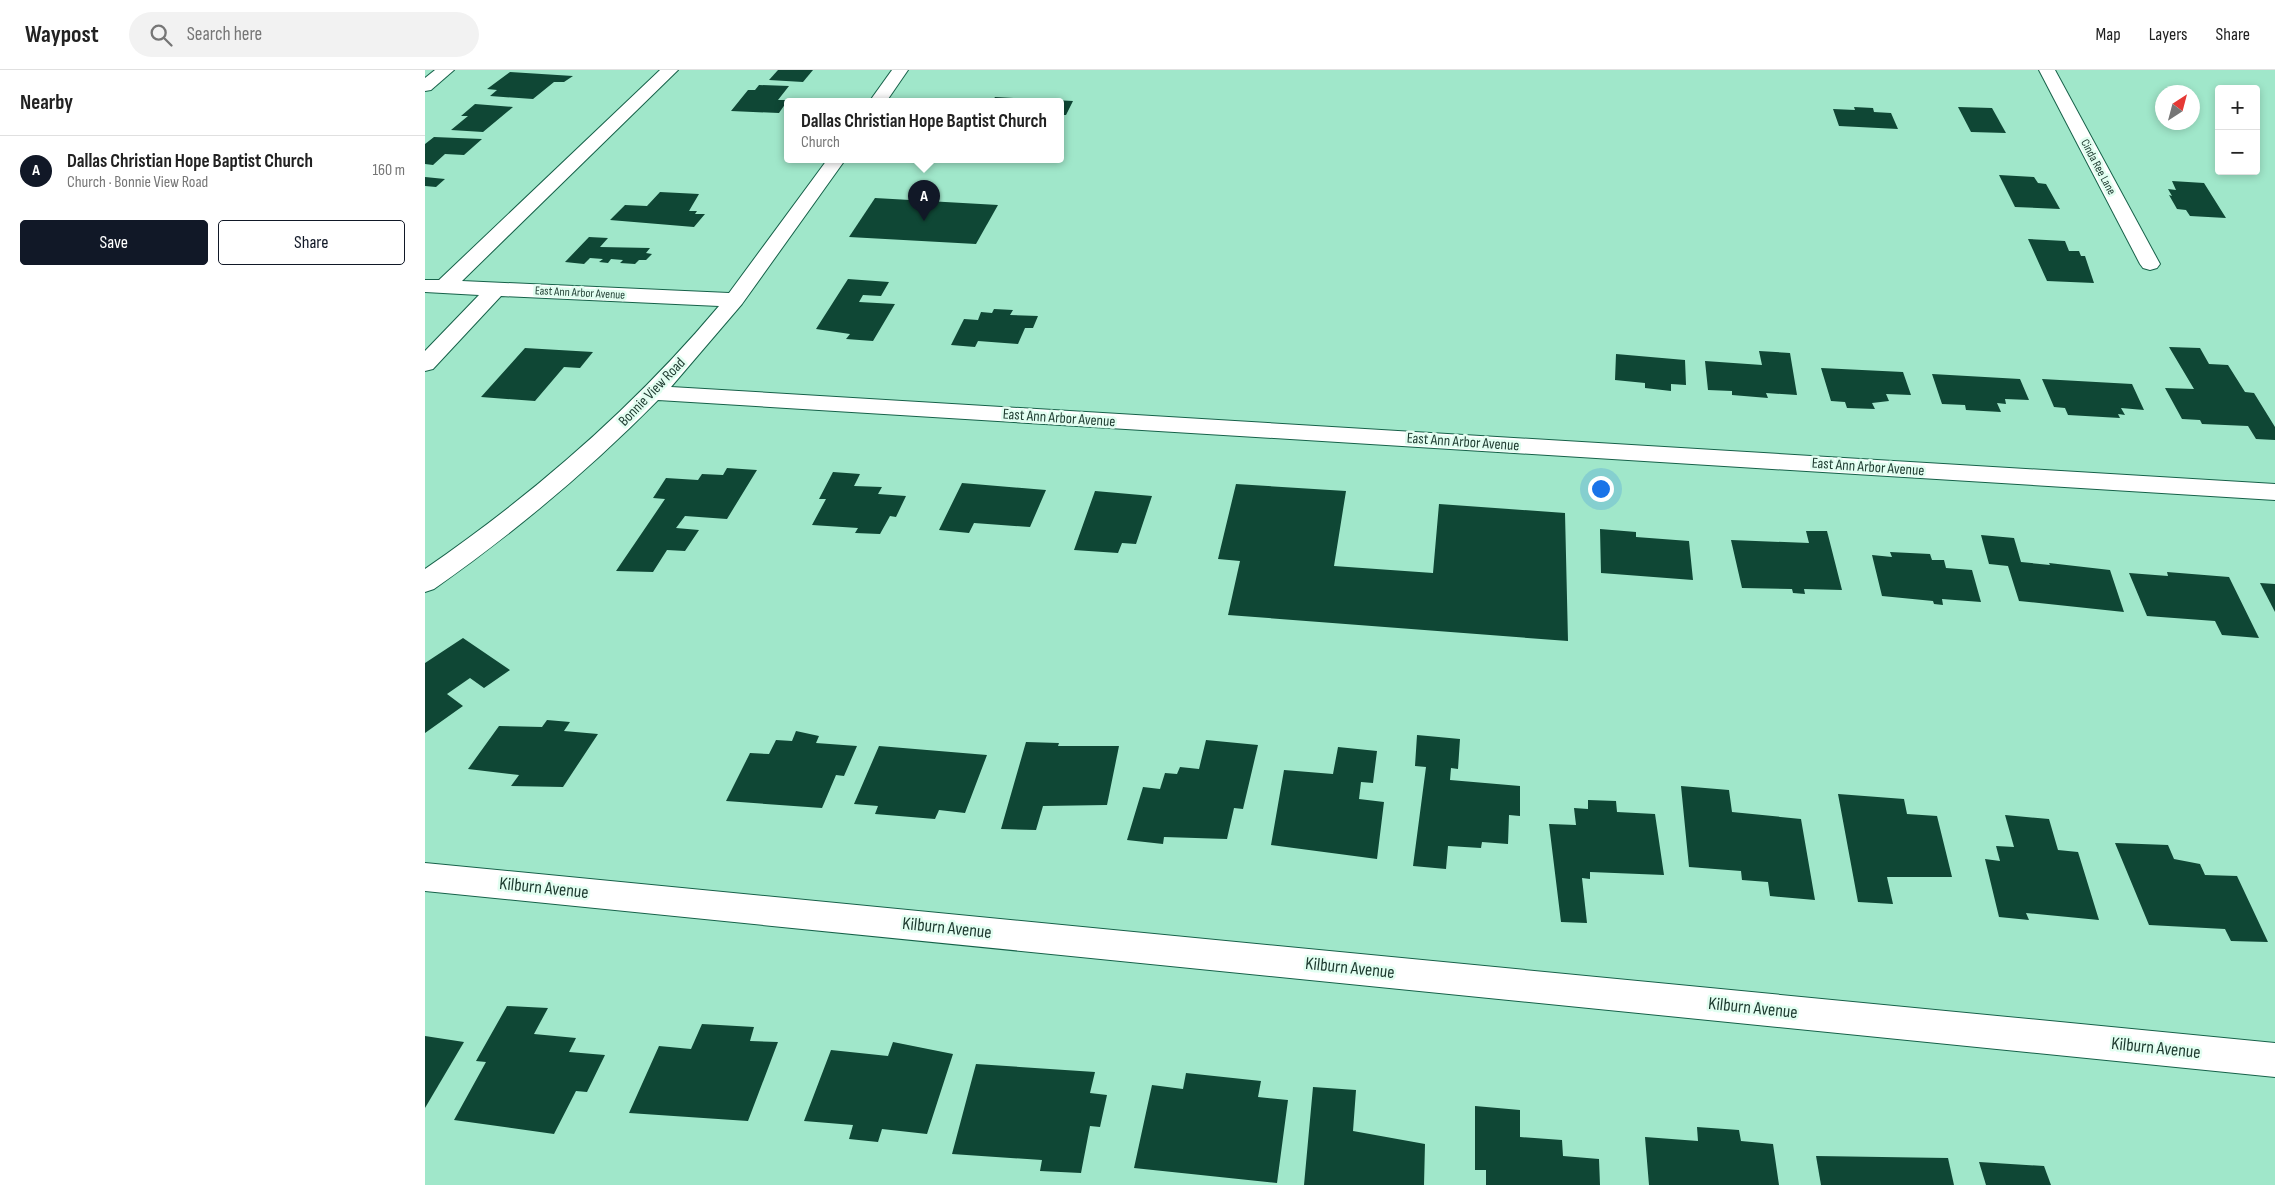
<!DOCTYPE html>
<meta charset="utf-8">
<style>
body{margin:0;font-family:"Sofia Sans Condensed",sans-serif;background:#f2f2f2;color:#222}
.controls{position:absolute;right:15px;top:15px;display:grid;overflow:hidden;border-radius:5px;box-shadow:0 2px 8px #0003}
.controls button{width:45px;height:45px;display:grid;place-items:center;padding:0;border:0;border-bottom:1px solid #e0e0e0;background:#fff;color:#222;font:25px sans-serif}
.compass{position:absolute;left:1730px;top:15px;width:45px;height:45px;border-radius:50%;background:#fff;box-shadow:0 2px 8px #0003;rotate:36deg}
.you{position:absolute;left:1175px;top:418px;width:18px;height:18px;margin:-12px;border:4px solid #fff;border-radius:50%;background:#1a73e8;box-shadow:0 0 0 8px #1a73e833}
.badge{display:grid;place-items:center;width:32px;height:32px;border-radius:50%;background:#111827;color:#fff;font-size:16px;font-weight:700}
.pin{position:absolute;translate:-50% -41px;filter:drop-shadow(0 1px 2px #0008)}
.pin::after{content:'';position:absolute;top:26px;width:18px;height:15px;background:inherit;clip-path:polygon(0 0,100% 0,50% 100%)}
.popup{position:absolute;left:359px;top:28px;width:280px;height:65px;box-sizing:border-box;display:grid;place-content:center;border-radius:5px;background:#fff;filter:drop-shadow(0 1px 4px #0005);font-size:16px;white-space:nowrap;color:#767676}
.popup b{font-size:19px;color:#222}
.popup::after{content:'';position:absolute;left:50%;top:100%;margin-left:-10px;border:10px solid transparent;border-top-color:#fff}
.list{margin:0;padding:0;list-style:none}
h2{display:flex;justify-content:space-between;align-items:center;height:65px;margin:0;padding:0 20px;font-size:21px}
h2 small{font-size:16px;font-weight:400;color:#767676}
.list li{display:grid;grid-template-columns:32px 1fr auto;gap:15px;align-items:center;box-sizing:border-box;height:70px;padding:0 20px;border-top:1px solid #e0e0e0}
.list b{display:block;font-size:19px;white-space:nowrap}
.list p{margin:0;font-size:16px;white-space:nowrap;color:#767676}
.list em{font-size:16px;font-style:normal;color:#767676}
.actions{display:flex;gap:10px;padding:15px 20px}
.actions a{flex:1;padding:11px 0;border:1px solid #111827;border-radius:5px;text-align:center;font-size:18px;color:#111827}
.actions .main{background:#111827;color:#fff}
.icon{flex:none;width:28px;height:28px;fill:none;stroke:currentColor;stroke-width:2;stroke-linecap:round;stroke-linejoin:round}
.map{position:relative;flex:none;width:1850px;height:1115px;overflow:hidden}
header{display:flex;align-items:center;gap:30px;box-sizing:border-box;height:70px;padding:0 25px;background:#fff;border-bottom:1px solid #e0e0e0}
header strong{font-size:24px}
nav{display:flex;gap:28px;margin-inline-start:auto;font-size:18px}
.search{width:350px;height:45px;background:#f2f2f2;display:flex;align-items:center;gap:12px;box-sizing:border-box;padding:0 18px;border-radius:28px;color:#767676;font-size:19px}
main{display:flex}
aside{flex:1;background:#fff}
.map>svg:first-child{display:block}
</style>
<header>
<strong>Waypost</strong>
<div class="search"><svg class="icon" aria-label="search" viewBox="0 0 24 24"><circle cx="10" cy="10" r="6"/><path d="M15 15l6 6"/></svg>Search here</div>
<nav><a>Map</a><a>Layers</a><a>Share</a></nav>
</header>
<main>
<aside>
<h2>Nearby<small></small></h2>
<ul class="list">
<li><span class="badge">A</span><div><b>Dallas Christian Hope Baptist Church</b><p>Church · Bonnie View Road</p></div><em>160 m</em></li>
</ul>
<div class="actions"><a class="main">Save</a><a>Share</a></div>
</aside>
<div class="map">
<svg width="1850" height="1115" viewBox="0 0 1850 1115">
<rect width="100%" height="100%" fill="#a0e7ca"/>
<g fill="#0f4735">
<polygon points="353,0 388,0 378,12 344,10"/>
<polygon points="85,2 148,6 139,12 129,12 108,29 65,26 72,20 62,19"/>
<polygon points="334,15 364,16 353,30 363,30 354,43 306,41 323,20 330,20"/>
<polygon points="570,27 648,31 641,45 635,45 635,32 567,32"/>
<polygon points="50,34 88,37 58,62 26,60 43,46 36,46"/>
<polygon points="1429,37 1448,38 1449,42 1466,43 1473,59 1414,56 1408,39 1430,40"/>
<polygon points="1533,37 1567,38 1581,63 1546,62"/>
<polygon points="9,67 57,69 39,85 20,84 8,95 0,94 0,74"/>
<polygon points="1574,105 1609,107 1613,113 1621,114 1635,139 1590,137"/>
<polygon points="0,107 20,109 11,117 0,116"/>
<polygon points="1747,111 1779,113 1801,148 1765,146 1761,140 1752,139 1744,125 1747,126 1743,119 1751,120"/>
<polygon points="235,122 274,124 264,141 272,141 270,144 280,144 269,157 185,150 200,135 222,136"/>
<polygon points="450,128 573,135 551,174 424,167"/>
<polygon points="164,167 183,168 175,177 225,178 221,183 227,184 221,190 214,190 210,194 195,193 198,190 186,189 183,193 174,192 178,189 165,188 159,194 140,192"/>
<polygon points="1603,169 1640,171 1644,181 1654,181 1656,186 1660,186 1669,213 1622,211"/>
<polygon points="423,209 464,212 456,226 438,225 434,232 470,234 448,271 421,269 425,264 391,259"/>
<polygon points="569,239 588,240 585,245 613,246 608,258 600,258 593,274 553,271 550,277 526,275 539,249 553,250 556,242 567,243"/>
<polygon points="1744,277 1775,278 1784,294 1803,295 1820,322 1829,323 1850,357 1850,370 1831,369 1823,356 1777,354 1775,350 1757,349 1740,318 1769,319"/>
<polygon points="100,278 168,282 155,298 139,297 110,331 56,327"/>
<polygon points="1334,281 1365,283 1372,325 1341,323 1343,328 1307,325 1307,321 1283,320 1280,291 1337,295"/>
<polygon points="1191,284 1260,290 1261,315 1246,314 1246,321 1220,318 1220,313 1190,310"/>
<polygon points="1396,298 1478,302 1486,325 1461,324 1464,331 1447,333 1450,339 1422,338 1420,332 1406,331"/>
<polygon points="1507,304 1595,309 1604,330 1580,329 1581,334 1572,333 1576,342 1541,340 1540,335 1517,334"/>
<polygon points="1617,309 1707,314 1719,340 1696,338 1700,345 1693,344 1695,348 1643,345 1640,338 1629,337"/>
<polygon points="302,398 332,400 302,449 260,446 251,458 274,460 260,481 242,480 228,502 191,501 240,429 228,428 241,408 273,410 277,404 298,405"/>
<polygon points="408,402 435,404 429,416 457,417 453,424 481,426 471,447 465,446 455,464 430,463 433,458 387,455 401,429 394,429"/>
<polygon points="537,413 621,420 605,457 549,453 544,463 514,460"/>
<polygon points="811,414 921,421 909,496 1008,503 1014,434 1140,443 1143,571 803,545 815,491 793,489"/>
<polygon points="670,421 727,426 711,474 697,473 693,483 649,480"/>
<polygon points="1175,459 1211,462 1211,467 1264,471 1268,510 1176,503"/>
<polygon points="1381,461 1402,461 1417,520 1379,519 1380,524 1368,523 1367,519 1317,518 1306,470 1384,473"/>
<polygon points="1556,465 1589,468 1596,492 1625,495 1624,493 1685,500 1699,542 1594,531 1583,496 1564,494"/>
<polygon points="1465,482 1505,484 1507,490 1519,490 1521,498 1547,500 1556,532 1517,529 1518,535 1509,534 1508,531 1457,526 1447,485 1467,487"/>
<polygon points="1742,502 1804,507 1834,568 1797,565 1790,551 1722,546 1704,503 1743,506"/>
<polygon points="1835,513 1850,514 1850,542"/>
<polygon points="38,568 85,600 59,618 45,608 22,624 38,636 0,663 0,593"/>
<polygon points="122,650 145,652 139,661 173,664 138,717 86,716 94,705 43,699 74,656 117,657"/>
<polygon points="371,661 394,666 391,673 432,676 419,706 411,705 397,738 301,731 325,683 344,684 351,670 367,671"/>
<polygon points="992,665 1035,669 1033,699 1026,698 1025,710 1095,716 1095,746 1084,745 1083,774 1057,772 1056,778 1023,776 1021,799 988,796 1001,697 990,696"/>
<polygon points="781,670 833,675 818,739 809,738 802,769 739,767 738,774 702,770 718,717 735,719 740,703 752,704 755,697 774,699"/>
<polygon points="601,672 634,673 633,676 694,676 682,735 618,736 611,760 576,759"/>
<polygon points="454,676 562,685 540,743 514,740 510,749 450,744 453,736 429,734"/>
<polygon points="913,677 952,681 948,713 936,712 934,729 959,732 952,789 846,775 859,700 908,704"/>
<polygon points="1256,716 1304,720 1307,742 1376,749 1390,830 1345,826 1343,812 1317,810 1316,801 1264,797"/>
<polygon points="1413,724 1479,729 1482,744 1512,746 1527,807 1462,807 1468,834 1433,832"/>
<polygon points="1163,730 1191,731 1192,742 1230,744 1239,805 1165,802 1165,809 1157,808 1162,853 1136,852 1124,754 1151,755 1149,738 1163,739"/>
<polygon points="1580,745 1624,749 1633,780 1653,782 1674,850 1601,843 1604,850 1574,847 1560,789 1575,791 1571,776 1589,777"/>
<polygon points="1690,773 1743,775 1749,789 1775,794 1780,805 1812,806 1843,872 1806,871 1800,859 1724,855"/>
<polygon points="82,936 123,938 109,964 151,968 144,982 180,985 162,1022 151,1021 129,1064 29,1050 61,992 51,991"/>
<polygon points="277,954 329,957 325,971 353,972 323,1051 204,1043 234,976 266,979"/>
<polygon points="0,966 39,972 0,1038"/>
<polygon points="468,972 528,984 502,1064 457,1059 453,1072 424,1069 428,1055 379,1051 406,980 463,986"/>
<polygon points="551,994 670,1002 665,1023 682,1025 675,1057 665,1056 656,1103 615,1101 617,1090 527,1084"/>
<polygon points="761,1003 836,1011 833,1027 863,1030 852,1113 709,1098 727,1015 758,1019"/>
<polygon points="888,1017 931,1020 928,1061 1000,1074 999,1115 879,1115"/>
<polygon points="1050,1036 1095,1040 1095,1067 1137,1070 1138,1086 1174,1089 1175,1115 1061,1115 1061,1100 1050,1100"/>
<polygon points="1272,1057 1314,1060 1316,1071 1348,1074 1354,1115 1224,1115 1220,1067 1273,1071"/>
<polygon points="1391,1086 1523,1088 1529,1115 1396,1115"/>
<polygon points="1554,1092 1619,1096 1626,1115 1561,1115"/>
</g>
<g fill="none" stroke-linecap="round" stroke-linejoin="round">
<defs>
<g id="minor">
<polygon points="10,0 29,0 6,20 0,21 0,8"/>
<path d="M235,0H253L37,211L304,223L402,90H420L317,234L246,317L1850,414V430L233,330C163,401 90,462 9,519L0,522V499C109,424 209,337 294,236L76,226L8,299L0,301V281L54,225L0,222V210H14Z"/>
<polygon points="467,0 483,0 461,32 444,32"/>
<polygon points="1614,0 1630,0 1735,194 1732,198 1725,200 1718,198 1715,194"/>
<polygon points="0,793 1850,973 1850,1007 0,821"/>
</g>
</defs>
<use href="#minor" stroke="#166149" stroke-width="2"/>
<use href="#minor" fill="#fff" fill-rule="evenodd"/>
</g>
<g text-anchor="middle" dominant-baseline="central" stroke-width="5" stroke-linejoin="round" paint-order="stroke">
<g font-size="12" fill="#1c392e" stroke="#e2fef1">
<text transform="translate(1673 97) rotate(62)">Cinda Ree Lane</text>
<text transform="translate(155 223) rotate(3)">East Ann Arbor Avenue</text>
</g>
<g font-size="15" fill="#1c392e" stroke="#e2fef1">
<text transform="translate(227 322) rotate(-46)">Bonnie View Road</text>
<text transform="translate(634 348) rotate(4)">East Ann Arbor Avenue</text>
<text transform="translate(1038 372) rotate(4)">East Ann Arbor Avenue</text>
<text transform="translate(1443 397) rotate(4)">East Ann Arbor Avenue</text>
</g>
<g font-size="18" fill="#1c392e" stroke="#e2fef1">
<text transform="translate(119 818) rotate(6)">Kilburn Avenue</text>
<text transform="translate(522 858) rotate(6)">Kilburn Avenue</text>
<text transform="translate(925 898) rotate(6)">Kilburn Avenue</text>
<text transform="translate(1328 938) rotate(6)">Kilburn Avenue</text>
<text transform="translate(1731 978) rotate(6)">Kilburn Avenue</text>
</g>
</g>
</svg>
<div class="controls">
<button>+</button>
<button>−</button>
</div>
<svg class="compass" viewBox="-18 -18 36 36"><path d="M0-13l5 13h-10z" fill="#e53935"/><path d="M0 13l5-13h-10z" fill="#767676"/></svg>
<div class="you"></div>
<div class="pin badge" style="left:499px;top:151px">A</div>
<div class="popup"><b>Dallas Christian Hope Baptist Church</b>Church</div>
</div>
</main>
